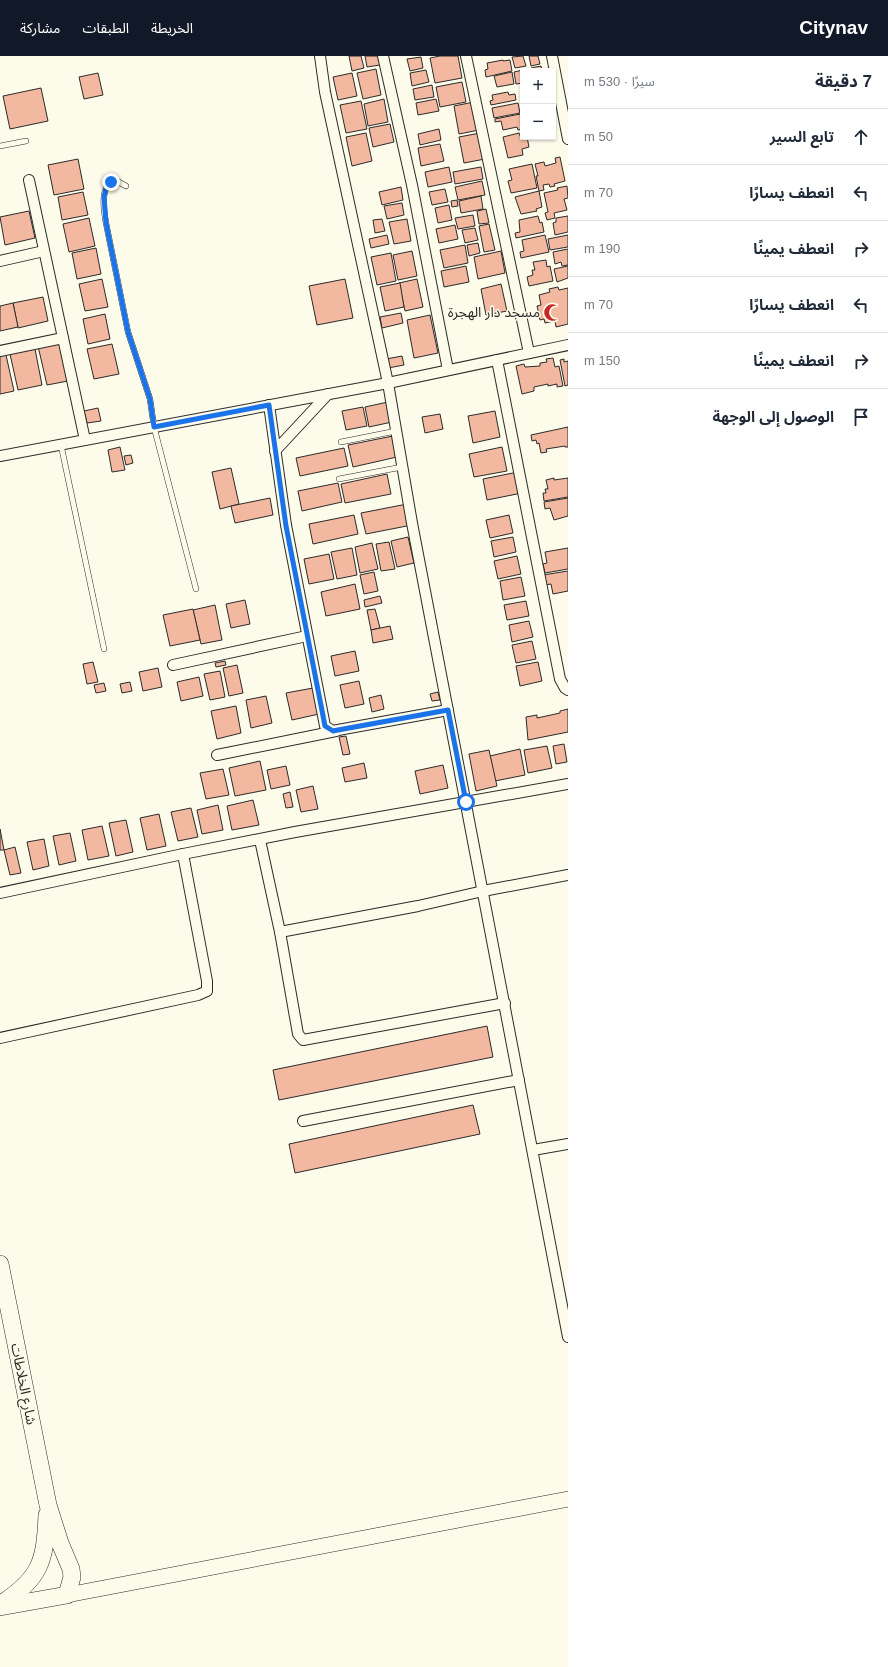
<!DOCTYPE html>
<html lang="ar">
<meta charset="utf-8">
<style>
body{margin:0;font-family:Helvetica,"Noto Sans Arabic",sans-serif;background:#f2f2f3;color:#1f2937;direction:rtl}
.controls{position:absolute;right:12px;top:12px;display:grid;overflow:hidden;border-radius:0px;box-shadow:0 1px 3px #0004}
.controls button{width:36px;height:36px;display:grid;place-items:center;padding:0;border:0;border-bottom:1px solid #e0e1e3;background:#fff;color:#1f2937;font:20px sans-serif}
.stop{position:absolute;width:12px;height:12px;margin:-9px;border:3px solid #1a73e8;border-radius:50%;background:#fff}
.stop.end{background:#1a73e8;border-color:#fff;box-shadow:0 1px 4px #0008}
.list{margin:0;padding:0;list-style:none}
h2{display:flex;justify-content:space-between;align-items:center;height:52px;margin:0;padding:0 16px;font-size:17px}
h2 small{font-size:13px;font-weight:400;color:#747a83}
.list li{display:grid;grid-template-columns:26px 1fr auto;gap:12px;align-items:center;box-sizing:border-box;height:56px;padding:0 16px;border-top:1px solid #e0e1e3}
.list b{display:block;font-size:15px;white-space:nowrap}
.list em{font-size:13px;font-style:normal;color:#747a83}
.icon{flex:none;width:22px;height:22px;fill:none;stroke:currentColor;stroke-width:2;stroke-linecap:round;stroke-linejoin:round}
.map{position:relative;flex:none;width:568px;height:1611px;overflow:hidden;direction:ltr}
header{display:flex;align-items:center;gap:24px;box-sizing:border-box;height:56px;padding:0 20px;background:#111827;color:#fff}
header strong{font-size:19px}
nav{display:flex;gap:22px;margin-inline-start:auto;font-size:14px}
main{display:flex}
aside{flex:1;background:#fff}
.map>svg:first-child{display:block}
</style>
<header>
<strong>Citynav</strong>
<nav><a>الخريطة</a><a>الطبقات</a><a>مشاركة</a></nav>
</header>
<main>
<aside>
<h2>7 دقيقة<small>سيرًا · 530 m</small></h2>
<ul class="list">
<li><svg class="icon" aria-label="ahead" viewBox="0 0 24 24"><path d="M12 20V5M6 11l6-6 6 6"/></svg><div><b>تابع السير</b></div><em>50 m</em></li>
<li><svg class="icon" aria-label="left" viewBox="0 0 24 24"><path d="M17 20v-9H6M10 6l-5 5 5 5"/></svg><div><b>انعطف يسارًا</b></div><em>70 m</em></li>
<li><svg class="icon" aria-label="right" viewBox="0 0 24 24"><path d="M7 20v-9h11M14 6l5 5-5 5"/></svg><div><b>انعطف يمينًا</b></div><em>190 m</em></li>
<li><svg class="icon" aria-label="left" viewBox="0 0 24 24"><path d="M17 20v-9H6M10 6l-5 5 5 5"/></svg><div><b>انعطف يسارًا</b></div><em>70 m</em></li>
<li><svg class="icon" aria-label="right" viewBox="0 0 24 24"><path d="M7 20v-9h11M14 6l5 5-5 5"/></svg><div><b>انعطف يمينًا</b></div><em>150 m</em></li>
<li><svg class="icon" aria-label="arrive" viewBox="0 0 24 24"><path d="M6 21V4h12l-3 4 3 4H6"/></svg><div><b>الوصول إلى الوجهة</b></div></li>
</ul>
</aside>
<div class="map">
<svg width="568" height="1611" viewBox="0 0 568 1611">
<rect width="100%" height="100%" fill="#fdfbea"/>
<g fill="#f2b8a0" stroke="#2b2b2b">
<polygon points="349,0 361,0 364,12 352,15"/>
<polygon points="365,0 378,0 380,9 367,11"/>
<polygon points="440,0 458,0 462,22 435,27 430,2"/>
<polygon points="523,0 526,10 515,12 512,1"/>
<polygon points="529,0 538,0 540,8 531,10"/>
<polygon points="421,1 423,12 410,15 407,3"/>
<polygon points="503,4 503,5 510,4 512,15 486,21 485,14 488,13 487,7"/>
<polygon points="541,10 542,15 531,15 531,12"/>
<polygon points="376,13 381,39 363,43 357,17"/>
<polygon points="527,13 528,15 523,15 523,27 516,28 514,16"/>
<polygon points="426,14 429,26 412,30 410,17"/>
<polygon points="512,16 514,28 497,31 494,20"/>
<polygon points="98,17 103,39 84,43 79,21"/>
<polygon points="352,17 357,40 338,44 333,21"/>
<polygon points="462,26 466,46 440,51 436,31"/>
<polygon points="432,29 434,41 415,44 413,33"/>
<polygon points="41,32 48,65 10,73 3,40"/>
<polygon points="508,36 509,39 515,38 516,44 491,49 490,45 493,44 492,39"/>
<polygon points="384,43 388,66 368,70 364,48"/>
<polygon points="436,43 439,55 418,59 416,47"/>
<polygon points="361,45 367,73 346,77 340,49"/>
<polygon points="474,46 479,74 459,78 454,50"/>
<polygon points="518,47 520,57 494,62 492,52"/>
<polygon points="520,58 523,73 518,74 517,71 503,74 501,65 495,66 495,63"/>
<polygon points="390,68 394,86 373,91 369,72"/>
<polygon points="439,73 441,84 420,89 418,78"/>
<polygon points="366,77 372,105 352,110 346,81"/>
<polygon points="480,77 485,103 464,107 459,81"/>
<polygon points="519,77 521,82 527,81 529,91 522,93 523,99 508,102 503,81"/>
<polygon points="440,88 444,105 421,110 418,92"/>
<polygon points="560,101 565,125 554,128 555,130 550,131 549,128 543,129 544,134 539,135 536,120 538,120 535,108 544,106 545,110 556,107 555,102"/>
<polygon points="78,103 84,133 54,139 48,109"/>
<polygon points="532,108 537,132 511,137 508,125 512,124 509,113"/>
<polygon points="449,111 452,126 428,131 425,116"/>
<polygon points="481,111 483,123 455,128 453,116"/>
<polygon points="482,125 485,139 458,144 455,131"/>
<polygon points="567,130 568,142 564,143 567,154 554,157 555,162 547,164 545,157 548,156 544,137 558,134 557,132"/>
<polygon points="401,131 403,144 382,149 379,136"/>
<polygon points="445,133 448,146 432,149 429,136"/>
<polygon points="539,135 542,151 536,153 537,155 521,158 515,141"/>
<polygon points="83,136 88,159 62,164 58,141"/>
<polygon points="481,140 483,153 461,157 459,145"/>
<polygon points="457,144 458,150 452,151 451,145"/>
<polygon points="402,147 404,159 387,163 384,150"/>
<polygon points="449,149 452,164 438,167 435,152"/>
<polygon points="486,153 489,167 479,168 477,155"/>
<polygon points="29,155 35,182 5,189 0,161"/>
<polygon points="473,159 475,170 458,173 455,162"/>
<polygon points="538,160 540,167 542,166 544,176 516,182 515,177 520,176 519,164"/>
<polygon points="568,160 568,176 555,179 553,167 556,166 556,162"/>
<polygon points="89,162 95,190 69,196 63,168"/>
<polygon points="382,163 385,175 375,177 373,164"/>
<polygon points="407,163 411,185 394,188 389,166"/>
<polygon points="489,168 495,194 484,196 479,170"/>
<polygon points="455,169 458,183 439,187 436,173"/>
<polygon points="475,172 478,184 465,187 462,174"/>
<polygon points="387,179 389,188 371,192 369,183"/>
<polygon points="545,179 549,196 521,202 520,196 524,195 522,184"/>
<polygon points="568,179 568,191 550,194 548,183"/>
<polygon points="478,187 480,197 469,200 467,189"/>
<polygon points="465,189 468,207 444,212 440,194"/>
<polygon points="96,192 101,218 77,223 72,197"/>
<polygon points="568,193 568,209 562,210 561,206 555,208 553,196"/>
<polygon points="412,195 417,220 398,224 393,199"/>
<polygon points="501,195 505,217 478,223 474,201"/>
<polygon points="391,197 396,225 377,229 371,201"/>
<polygon points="546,204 547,211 550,210 553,225 529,230 527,221 533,219 532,214 535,214 533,206"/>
<polygon points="466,210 469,226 444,231 441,215"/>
<polygon points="568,210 568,222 557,226 554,213"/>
<polygon points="102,223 108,251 85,255 79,228"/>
<polygon points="345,223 353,262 317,269 309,230"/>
<polygon points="417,223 423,251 405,255 399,227"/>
<polygon points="400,227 404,251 385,255 380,231"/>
<polygon points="501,228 507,255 486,259 481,233"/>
<polygon points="558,231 559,234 568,232 568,268 556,271 555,265 545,267 544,263 540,264 537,250 541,249 539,239 550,236 549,233"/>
<polygon points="43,241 48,265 18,272 13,247"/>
<polygon points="13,247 18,271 0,275 0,250"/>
<polygon points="401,257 403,267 382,272 380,261"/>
<polygon points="105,258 110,283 88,288 83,263"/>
<polygon points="430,259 438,297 414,302 407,264"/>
<polygon points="60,286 68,325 47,329 38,290"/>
<polygon points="112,288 119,318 94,323 87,293"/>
<polygon points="35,293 42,329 18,334 10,298"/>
<polygon points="6,299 14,335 0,338 0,300"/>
<polygon points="402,300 404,309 388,312 386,303"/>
<polygon points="553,302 555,311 559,310 563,330 557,331 557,328 548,330 548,328 534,331 534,335 522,338 516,310 524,308 525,311 540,310 540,307 547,306 546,303"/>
<polygon points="564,303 564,306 568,305 568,329 565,330 560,304"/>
<polygon points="388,346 392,366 369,371 365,351"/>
<polygon points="363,351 367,370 346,374 342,355"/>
<polygon points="98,352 101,365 87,367 84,355"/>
<polygon points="495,355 500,381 473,387 468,360"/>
<polygon points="440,358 443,373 425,377 422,361"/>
<polygon points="568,371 568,391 565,391 565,390 546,393 547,396 541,397 539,387 537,388 536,384 532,385 531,379"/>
<polygon points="393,380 397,401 353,411 348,389"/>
<polygon points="120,391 125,414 112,416 108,394"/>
<polygon points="502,391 507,415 474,421 469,398"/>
<polygon points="344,392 348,410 300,420 296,402"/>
<polygon points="131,399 133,407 126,409 124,400"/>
<polygon points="231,412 239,448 220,453 212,416"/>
<polygon points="518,416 522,437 487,444 483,423"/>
<polygon points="387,418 391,438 345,447 341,428"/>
<polygon points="554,422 554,424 568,422 568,441 544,445 543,437 546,437 545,433 548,433 546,424"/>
<polygon points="338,427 342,446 302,455 298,435"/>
<polygon points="270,442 273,459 235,467 231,450"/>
<polygon points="568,442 568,460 554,464 550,452 545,453 544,446"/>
<polygon points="407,448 412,469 366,478 361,457"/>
<polygon points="354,459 358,478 313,488 309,468"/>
<polygon points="509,459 513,477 490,482 486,464"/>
<polygon points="408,481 414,507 397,511 391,485"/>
<polygon points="513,481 516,496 494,501 491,485"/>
<polygon points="389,486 395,513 381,515 376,488"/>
<polygon points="372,487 378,513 360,517 355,491"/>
<polygon points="352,492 357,519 337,523 331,496"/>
<polygon points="568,492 568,513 545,517 543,508 547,507 545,496"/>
<polygon points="329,498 334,523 309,528 304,503"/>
<polygon points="517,500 521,518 498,523 494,505"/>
<polygon points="568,515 568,535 553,538 551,528 545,529 543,519"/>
<polygon points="374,516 378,535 364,538 360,519"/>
<polygon points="521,521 525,540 503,544 500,525"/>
<polygon points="355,528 360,553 326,560 321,536"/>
<polygon points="380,540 382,547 365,551 364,544"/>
<polygon points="245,544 250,568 231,572 226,548"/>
<polygon points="526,545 529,560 507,564 504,549"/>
<polygon points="215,549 222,584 201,588 193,554"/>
<polygon points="193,553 200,584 170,590 163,559"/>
<polygon points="375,553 380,572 371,574 367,554"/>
<polygon points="529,565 533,581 512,586 509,569"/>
<polygon points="390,570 393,583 373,587 371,574"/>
<polygon points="532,585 536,603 516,607 512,589"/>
<polygon points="355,595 359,615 335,620 331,600"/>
<polygon points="225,605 226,609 216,611 215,607"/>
<polygon points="93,606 98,626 87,628 83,608"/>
<polygon points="538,606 542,625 520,630 516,610"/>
<polygon points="237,609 243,637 229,640 223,612"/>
<polygon points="158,612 162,631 143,635 139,616"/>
<polygon points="220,615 225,641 210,644 204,618"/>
<polygon points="199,621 203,640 181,645 177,626"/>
<polygon points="359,625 364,648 345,652 340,629"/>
<polygon points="130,626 132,635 122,637 120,628"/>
<polygon points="104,627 106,635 96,637 94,629"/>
<polygon points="313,632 319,658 292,664 286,637"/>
<polygon points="438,636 440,644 432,645 430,638"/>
<polygon points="381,639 384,653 372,656 369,642"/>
<polygon points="266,640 272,667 251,672 246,644"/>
<polygon points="236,650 241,677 217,683 211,655"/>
<polygon points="568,653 568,676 528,684 526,661 537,659 537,662 560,657 560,655"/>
<polygon points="346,680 350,698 343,699 339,681"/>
<polygon points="564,688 567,706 556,708 553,690"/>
<polygon points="547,690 552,712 528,717 524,694"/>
<polygon points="520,693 525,719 495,725 490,700"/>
<polygon points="489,694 497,730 476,735 469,698"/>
<polygon points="260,705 266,734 235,740 229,712"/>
<polygon points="364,707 367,722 345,726 342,712"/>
<polygon points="443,709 448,732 420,738 415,715"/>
<polygon points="286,710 290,729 271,733 267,714"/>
<polygon points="223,713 229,739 206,743 200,717"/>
<polygon points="313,730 318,753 301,756 296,734"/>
<polygon points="290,736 293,751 286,752 283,738"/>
<polygon points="253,744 259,769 232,774 227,750"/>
<polygon points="218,749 223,774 202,778 197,754"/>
<polygon points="191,752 198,781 178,785 171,756"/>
<polygon points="159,758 166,790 147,794 140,762"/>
<polygon points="126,764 133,796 116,800 109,767"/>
<polygon points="102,770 109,800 88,804 82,774"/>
<polygon points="0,773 4,794 0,794"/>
<polygon points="70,777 76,805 59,809 53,780"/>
<polygon points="44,783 49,810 33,814 27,786"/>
<polygon points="15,791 21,817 10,819 4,794"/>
<polygon points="487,970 493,1001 279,1044 273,1014"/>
<polygon points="473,1049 480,1078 295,1117 289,1088"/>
</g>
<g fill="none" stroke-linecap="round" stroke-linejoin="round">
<defs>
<g id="lane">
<polyline points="0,90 26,85"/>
<path d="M126,130L115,124C99,129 104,155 106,167L128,276L150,343L154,371L196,533"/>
<polyline points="341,386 396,375"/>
<polyline points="61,389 104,593"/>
<polyline points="339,423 402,411"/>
</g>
<g id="street">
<polyline points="320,0 325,36 388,327 412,467 568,1281"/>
<polyline points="383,0 412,129 448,314"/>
<polyline points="466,0 529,297"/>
<polyline points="552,0 568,83"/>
<polyline points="29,124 85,384"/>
<polyline points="0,205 44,195"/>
<polyline points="0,295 63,282"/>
<polyline points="497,304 560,623 565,632 568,634"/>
<polyline points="269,349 286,469 325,670 333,675 338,674 448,654"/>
<polyline points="275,395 328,338"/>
<polyline points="0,400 388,327 568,289"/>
<polyline points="173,609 307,580"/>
<polyline points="217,699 336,675"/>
<polyline points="260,784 280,876 298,978 303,984 505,947"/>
<polyline points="0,837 183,798 295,776 568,728"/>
<polyline points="280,876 418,850 483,835 568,819"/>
<polyline points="0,982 198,939 207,935 207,925 183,798"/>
<polyline points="303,1065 519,1024"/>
<polyline points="533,1094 568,1088"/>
</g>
<polyline id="secondary" points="67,1539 568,1443"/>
<g id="primary">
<polyline points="0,1208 48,1449 60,1487 71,1513 72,1521 67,1539 0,1551"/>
<path d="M1,1548C41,1522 45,1505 47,1459"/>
</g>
</defs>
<use href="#lane" stroke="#2b2b2b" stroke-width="6"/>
<use href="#street" stroke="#2b2b2b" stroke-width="12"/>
<use href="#secondary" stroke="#2b2b2b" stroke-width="16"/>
<use href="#primary" stroke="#2b2b2b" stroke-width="18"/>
<use href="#lane" stroke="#fdfbea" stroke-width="5"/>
<use href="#street" stroke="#fdfbea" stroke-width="10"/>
<use href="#secondary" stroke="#fdfbea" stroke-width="15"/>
<use href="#primary" stroke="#fdfbea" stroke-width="17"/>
</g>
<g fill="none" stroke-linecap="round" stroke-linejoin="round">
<polyline stroke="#1a73e8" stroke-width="5" points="111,126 106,132 104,141 106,167 128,276 150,343 154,371 269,349 286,470 325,670 333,675 338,674 448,654 466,746"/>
</g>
<defs>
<symbol id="mosque-bare" viewBox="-9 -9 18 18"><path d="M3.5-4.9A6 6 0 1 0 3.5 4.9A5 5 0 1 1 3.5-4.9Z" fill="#c62828" stroke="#fdfbea" stroke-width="2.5" paint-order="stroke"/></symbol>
</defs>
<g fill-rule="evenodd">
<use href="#mosque-bare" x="540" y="244" width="25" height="25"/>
</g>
<g text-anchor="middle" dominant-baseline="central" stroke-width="3" stroke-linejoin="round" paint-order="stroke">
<g font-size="14" fill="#2b2b2b" stroke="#fdfbea" text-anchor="end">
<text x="540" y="256">مسجد دار الهجرة</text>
</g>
<g font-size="14" fill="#2b2b2b" stroke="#fdfbea">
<text transform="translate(24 1328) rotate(79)">شارع الخلاطات</text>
</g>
</g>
</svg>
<div class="controls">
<button>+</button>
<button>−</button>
</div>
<div class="stop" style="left:466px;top:746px"></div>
<div class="stop end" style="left:111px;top:126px"></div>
</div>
</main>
